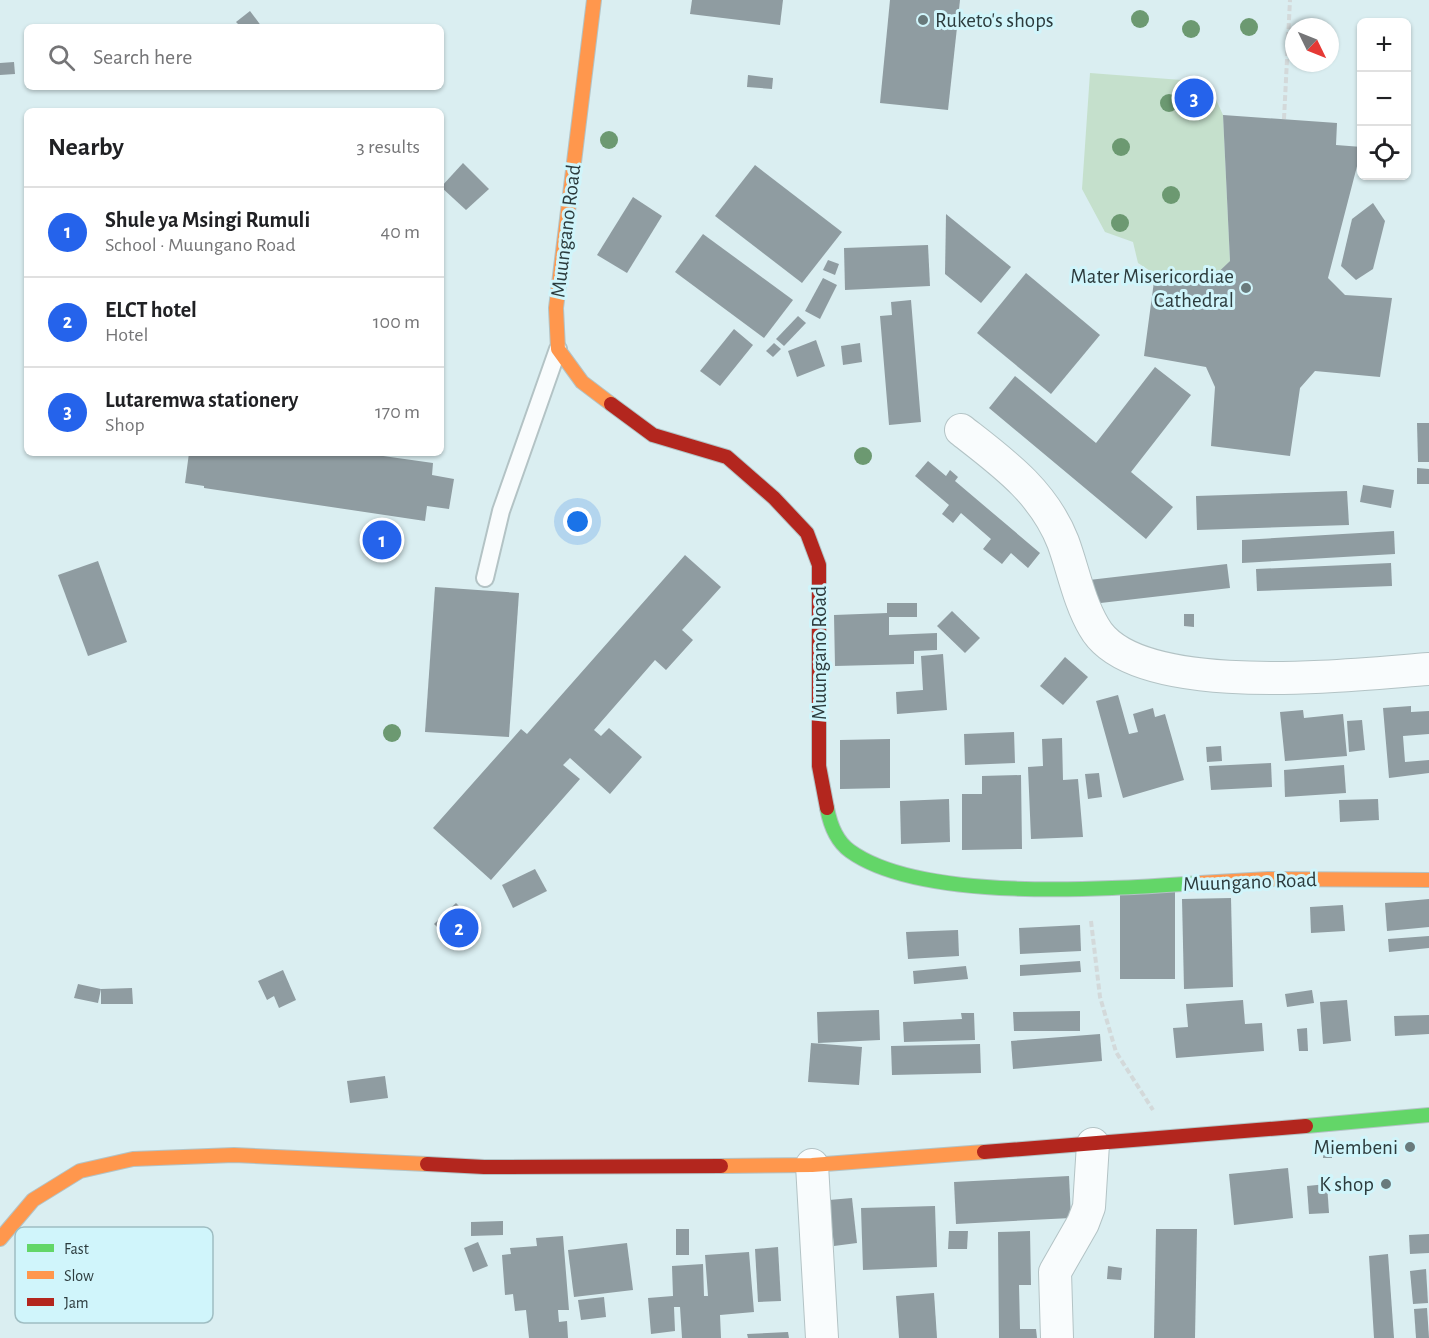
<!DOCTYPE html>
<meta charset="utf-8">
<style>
body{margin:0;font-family:"Alegreya Sans",sans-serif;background:#f6f6f6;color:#202124}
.controls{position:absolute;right:18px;top:18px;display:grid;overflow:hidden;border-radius:9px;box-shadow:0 2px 4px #0004}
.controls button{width:54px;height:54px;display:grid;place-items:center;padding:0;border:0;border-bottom:2px solid #e0e0e0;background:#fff;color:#202124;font:30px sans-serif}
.compass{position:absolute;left:1285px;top:18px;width:54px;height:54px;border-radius:50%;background:#fff;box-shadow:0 2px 4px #0004;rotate:133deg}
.you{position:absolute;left:578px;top:522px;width:21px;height:21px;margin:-15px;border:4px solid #fff;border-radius:50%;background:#1a73e8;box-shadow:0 0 0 9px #1a73e833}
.badge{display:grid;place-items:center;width:39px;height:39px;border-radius:50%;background:#2563eb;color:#fff;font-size:20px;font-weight:700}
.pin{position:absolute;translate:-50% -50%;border:3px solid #fff;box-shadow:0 2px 6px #0006}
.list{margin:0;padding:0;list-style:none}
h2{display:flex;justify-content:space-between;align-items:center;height:78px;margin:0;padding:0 24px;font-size:26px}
h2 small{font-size:20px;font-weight:400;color:#757577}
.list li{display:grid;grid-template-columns:39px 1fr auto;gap:18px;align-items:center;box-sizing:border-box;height:90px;padding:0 24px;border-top:2px solid #e0e0e0}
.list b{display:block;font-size:22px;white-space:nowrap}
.list p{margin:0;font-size:20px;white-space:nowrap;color:#757577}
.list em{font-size:20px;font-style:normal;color:#757577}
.icon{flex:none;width:33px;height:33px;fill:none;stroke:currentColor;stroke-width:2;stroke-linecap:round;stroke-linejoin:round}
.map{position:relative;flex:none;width:1429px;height:1338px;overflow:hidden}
.search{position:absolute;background:#fff;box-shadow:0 2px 4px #0004;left:24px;top:24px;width:420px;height:66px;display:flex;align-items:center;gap:15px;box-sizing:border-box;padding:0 21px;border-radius:9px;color:#757577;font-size:22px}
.panel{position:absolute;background:#fff;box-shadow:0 2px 4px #0004;left:24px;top:108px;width:420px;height:348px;border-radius:9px}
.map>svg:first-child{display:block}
</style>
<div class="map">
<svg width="1429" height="1338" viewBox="0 0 1429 1338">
<rect width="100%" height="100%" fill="#daeef1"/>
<polygon fill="#c5e0cc" points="1090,73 1208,82 1223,115 1230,261 1211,280 1155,274 1138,263 1133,242 1105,232 1082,189"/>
<g fill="#8f9ca1">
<polygon points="692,0 783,0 780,25 690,14"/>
<polygon points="890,0 960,0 948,110 880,103"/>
<polygon points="250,11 262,27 241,27 236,22"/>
<polygon points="14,62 15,74 0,75 0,63"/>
<polygon points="748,75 773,78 772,89 747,87"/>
<polygon points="1223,115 1337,123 1336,145 1362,147 1328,278 1345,295 1392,298 1380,377 1315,371 1300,388 1290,456 1211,446 1215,387 1206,367 1144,356 1155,274 1209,281 1230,261"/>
<polygon points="463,163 489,189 466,210 441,187"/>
<polygon points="755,165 842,232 802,283 715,216"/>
<polygon points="633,197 662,216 627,273 597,255"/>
<polygon points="1373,203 1385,221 1373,269 1356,280 1341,266 1352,219"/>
<polygon points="946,214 1011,267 981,303 945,274"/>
<polygon points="703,234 793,300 764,338 675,272"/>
<polygon points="928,245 930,286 845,290 844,248"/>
<polygon points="828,260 839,264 835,275 823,270"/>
<polygon points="1026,273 1100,335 1051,394 977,333"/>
<polygon points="823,278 837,285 820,319 805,311"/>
<polygon points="911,300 921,422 889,425 880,316 892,315 891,302"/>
<polygon points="798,316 806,323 784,346 776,339"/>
<polygon points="734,329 753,345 720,386 700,371"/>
<polygon points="816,340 825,366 797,377 788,351"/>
<polygon points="774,343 781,349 773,357 766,351"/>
<polygon points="860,343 862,362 843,365 841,346"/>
<polygon points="1155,367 1191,395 1131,472 1173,507 1146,539 989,408 1015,376 1096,443"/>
<polygon points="1417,423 1429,423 1429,462 1418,462"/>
<polygon points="189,453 362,453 433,463 432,475 454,479 449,509 427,506 425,521 204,488 204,486 185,483"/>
<polygon points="928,461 946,476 950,470 958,477 955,481 1040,553 1028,568 1011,553 1002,564 983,549 991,539 961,513 953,523 942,514 949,505 915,476"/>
<polygon points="1417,468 1429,469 1429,484 1417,484"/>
<polygon points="1363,485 1394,490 1391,508 1360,502"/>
<polygon points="1347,491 1349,525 1197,530 1196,496"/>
<polygon points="1394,531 1395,554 1242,563 1242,540"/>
<polygon points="685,555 721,587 682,630 693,640 666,670 655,660 594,730 601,736 609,728 642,757 610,794 570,758 563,765 580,779 491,880 433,828 521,729 527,734"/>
<polygon points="98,561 127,642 88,656 58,575"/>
<polygon points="1391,563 1392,586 1257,591 1256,569"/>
<polygon points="1227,564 1230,588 1092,604 1089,580"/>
<polygon points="435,587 519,593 509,737 425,732"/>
<polygon points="887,603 917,603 917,617 889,617 889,635 937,633 937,650 914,651 914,664 835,666 834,615 887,613"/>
<polygon points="952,611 980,638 965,653 937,626"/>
<polygon points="1184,614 1194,614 1194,627 1184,626"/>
<polygon points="943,654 947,710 897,714 896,692 923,690 921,656"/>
<polygon points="1065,657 1088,677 1063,705 1040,686"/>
<polygon points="1118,695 1129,734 1138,732 1133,714 1153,708 1155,717 1165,714 1184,780 1123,798 1096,701"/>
<polygon points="1411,706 1411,712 1429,711 1429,734 1403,736 1405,762 1429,760 1429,773 1389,778 1383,708"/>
<polygon points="1303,710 1304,718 1343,714 1347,756 1285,761 1280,712"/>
<polygon points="1362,720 1365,750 1349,752 1347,721"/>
<polygon points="1014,732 1015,763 965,765 964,734"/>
<polygon points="1062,738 1063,780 1078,779 1083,837 1031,839 1028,767 1043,766 1042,739"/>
<polygon points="890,739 890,788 840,789 840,740"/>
<polygon points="1221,746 1222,761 1207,762 1206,747"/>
<polygon points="1271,763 1272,787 1211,790 1209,766"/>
<polygon points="1344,765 1346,793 1285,797 1284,770"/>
<polygon points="1099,773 1102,797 1088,799 1085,774"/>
<polygon points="1021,775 1022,849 962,850 962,794 982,794 982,776"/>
<polygon points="949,799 950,842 901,844 900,801"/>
<polygon points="1378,799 1379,820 1340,822 1339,800"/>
<polygon points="535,869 547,891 513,908 502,885"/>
<rect x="1120" y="888" width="55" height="91"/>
<polygon points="1231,898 1233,987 1184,989 1182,899"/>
<polygon points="1429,899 1429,927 1387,931 1385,903"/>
<polygon points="456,903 480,927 459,948 434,924"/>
<polygon points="1343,905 1345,931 1311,933 1310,907"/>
<polygon points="1080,925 1081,951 1020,954 1019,928"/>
<polygon points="958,930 959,956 908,959 906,932"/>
<polygon points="1429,936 1429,948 1389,952 1388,939"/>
<polygon points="1080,961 1081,972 1020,976 1020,965"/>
<polygon points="966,966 968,979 914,984 913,971"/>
<polygon points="283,970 296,1000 279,1008 274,996 267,1000 258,981"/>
<polygon points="78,984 101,989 132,988 133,1004 101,1004 101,989 98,1003 74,998"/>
<polygon points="1312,990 1314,1003 1287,1007 1285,994"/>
<polygon points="1243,1000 1245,1024 1262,1023 1264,1051 1176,1058 1173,1028 1188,1027 1186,1004"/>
<polygon points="1347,1000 1351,1041 1323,1044 1320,1002"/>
<polygon points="879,1010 880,1040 818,1043 817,1012"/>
<polygon points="1080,1011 1080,1031 1014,1031 1013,1012"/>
<polygon points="961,1013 974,1013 975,1040 904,1042 903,1022 962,1019"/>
<polygon points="1429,1015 1429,1034 1395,1036 1394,1016"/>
<polygon points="1307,1028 1308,1051 1299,1051 1297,1029"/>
<polygon points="1100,1034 1102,1061 1013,1069 1011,1041"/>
<polygon points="811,1043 862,1047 859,1085 808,1082"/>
<polygon points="980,1044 981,1073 892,1075 891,1046"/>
<polygon points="385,1076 388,1098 350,1103 347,1081"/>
<polygon points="1324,1146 1332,1146 1332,1158 1323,1158"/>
<polygon points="1288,1168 1293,1218 1234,1225 1229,1174"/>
<polygon points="1069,1176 1071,1218 956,1224 954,1182"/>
<polygon points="1327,1184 1329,1213 1309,1214 1307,1186"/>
<polygon points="852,1198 857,1243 834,1246 829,1200"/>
<polygon points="935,1206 937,1267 863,1270 861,1208"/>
<polygon points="503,1221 503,1235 471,1236 471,1222"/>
<rect x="676" y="1229" width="13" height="26"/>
<polygon points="1156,1229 1197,1229 1195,1338 1154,1338"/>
<polygon points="949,1231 968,1231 967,1249 948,1249"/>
<polygon points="1030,1231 1031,1285 1019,1285 1020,1329 1036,1329 1037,1338 999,1338 998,1232"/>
<polygon points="1429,1234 1429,1253 1410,1254 1409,1235"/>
<polygon points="563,1236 569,1310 558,1310 559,1322 567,1321 568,1338 529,1338 526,1310 515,1311 513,1294 505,1295 502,1255 511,1254 510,1248 537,1246 536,1238"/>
<polygon points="478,1242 488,1266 473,1272 464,1248"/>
<polygon points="627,1243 633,1290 574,1297 568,1250"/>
<polygon points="778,1247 781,1301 758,1302 755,1249"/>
<polygon points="749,1252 754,1312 720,1315 721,1338 682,1338 680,1307 674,1307 675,1331 651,1334 648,1298 673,1296 672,1266 703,1264 704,1296 708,1296 705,1255"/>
<polygon points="1388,1254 1394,1338 1374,1338 1369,1256"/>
<polygon points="1108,1266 1122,1268 1121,1280 1107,1279"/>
<polygon points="1426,1269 1428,1303 1413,1304 1410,1271"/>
<polygon points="934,1293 937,1338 899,1338 896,1296"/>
<polygon points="604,1297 606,1317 581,1320 578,1300"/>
<polygon points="1427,1308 1429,1338 1416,1338 1414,1309"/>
<polygon points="788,1332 789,1338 748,1338 747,1334"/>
</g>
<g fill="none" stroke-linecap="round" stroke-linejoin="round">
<defs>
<polyline id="lane" points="485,578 501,511 558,349"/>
<g id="street">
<path d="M961,430C1002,462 1043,491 1063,542C1073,569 1079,602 1094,627C1135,701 1356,674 1429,669"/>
<polyline points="812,1165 822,1338"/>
<polyline points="1057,1338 1055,1272 1083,1223 1089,1207 1093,1144"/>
</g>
<g id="fast">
<path d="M827,808C830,824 836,841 850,851C922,903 1111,889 1200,883"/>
<polyline points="1306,1126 1429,1115"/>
</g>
<g id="slow">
<polyline points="594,0 556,308 558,349 582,382 611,404"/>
<polyline points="1200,883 1268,879 1429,880"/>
<polyline points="721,1166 812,1165 984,1152"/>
<polyline points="0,1239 33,1200 80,1171 133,1159 234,1155 427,1164"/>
</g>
<g id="jam">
<polyline points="611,404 653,435 727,457 774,498 807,533 819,565 819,766 827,808"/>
<polyline points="984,1152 1306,1126"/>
<polyline points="427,1164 484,1167 721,1166"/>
</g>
</defs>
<use href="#lane" stroke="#b3c3c5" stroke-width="20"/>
<use href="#street" stroke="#b3c3c5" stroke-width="34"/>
<use href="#fast" stroke="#b3c3c5" stroke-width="16"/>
<use href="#slow" stroke="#b3c3c5" stroke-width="16"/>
<use href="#jam" stroke="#b3c3c5" stroke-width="16"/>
<g stroke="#d3d9da" stroke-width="4" stroke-dasharray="6 3" stroke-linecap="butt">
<polyline points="1284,119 1290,0"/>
<polyline points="1091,921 1100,997 1116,1052 1153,1110"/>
</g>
<use href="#lane" stroke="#f9fcfd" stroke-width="16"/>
<use href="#street" stroke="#f9fcfd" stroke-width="32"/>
<use href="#fast" stroke="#63d668" stroke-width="14"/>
<use href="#slow" stroke="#ff974d" stroke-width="14"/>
<use href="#jam" stroke="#b3261e" stroke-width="14"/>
</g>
<g fill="#6c9971">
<circle cx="1140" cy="19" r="9"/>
<circle cx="1249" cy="27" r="9"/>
<circle cx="1191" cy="29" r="9"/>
<circle cx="1169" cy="103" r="9"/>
<circle cx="609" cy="140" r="9"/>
<circle cx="1121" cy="147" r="9"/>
<circle cx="1171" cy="195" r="9"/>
<circle cx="1120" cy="223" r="9"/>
<circle cx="863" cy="456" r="9"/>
<circle cx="392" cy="733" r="9"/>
</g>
<g fill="#697a7c" stroke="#d0f5fb" stroke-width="2">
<circle cx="923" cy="20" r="6"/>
<circle cx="1246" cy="288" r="6"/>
<circle cx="1410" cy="1147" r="6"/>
<circle cx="1386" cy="1184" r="6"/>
</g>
<g text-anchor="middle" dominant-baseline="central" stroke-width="6" stroke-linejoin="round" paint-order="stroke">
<g font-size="21" fill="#2c3b3d" stroke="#d0f5fb" text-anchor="end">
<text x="935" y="20" text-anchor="start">Ruketo's shops</text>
<text x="1234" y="276">Mater Misericordiae<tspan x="1234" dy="24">Cathedral</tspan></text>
<text x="1398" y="1147">Miembeni</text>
<text x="1374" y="1184">K shop</text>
</g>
<g font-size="21" fill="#2c3b3d" stroke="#d0f5fb">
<text transform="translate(566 231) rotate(-83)">Muungano Road</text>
<text transform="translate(819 653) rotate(-90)">Muungano Road</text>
<text transform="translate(1250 882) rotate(-2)">Muungano Road</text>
</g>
</g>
<rect x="15" y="1227" width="198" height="96" rx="9" fill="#d0f5fb" stroke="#9fbdc2" stroke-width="1.5"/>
<rect x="27" y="1244" width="27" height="8" fill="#63d668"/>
<rect x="27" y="1271" width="27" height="8" fill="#ff974d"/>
<rect x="27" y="1298" width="27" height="8" fill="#b3261e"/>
<g font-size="16" fill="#2c3b3d">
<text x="64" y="1254">Fast</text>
<text x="64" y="1281">Slow</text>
<text x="64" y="1308">Jam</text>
</g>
</svg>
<div class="controls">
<button>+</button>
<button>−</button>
<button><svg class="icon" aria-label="locate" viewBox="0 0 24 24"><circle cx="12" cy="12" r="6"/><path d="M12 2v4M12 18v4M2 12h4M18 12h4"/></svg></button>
</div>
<svg class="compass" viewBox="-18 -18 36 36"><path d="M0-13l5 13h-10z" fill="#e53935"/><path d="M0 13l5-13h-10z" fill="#757577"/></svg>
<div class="you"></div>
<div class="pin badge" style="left:382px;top:540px">1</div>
<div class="pin badge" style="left:459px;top:928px">2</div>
<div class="pin badge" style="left:1194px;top:98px">3</div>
<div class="search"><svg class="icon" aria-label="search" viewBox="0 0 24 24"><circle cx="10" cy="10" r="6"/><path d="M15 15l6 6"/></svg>Search here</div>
<section class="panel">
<h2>Nearby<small>3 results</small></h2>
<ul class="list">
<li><span class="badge">1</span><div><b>Shule ya Msingi Rumuli</b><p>School · Muungano Road</p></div><em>40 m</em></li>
<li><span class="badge">2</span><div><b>ELCT hotel</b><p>Hotel</p></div><em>100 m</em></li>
<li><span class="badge">3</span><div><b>Lutaremwa stationery</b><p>Shop</p></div><em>170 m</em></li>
</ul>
</section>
</div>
